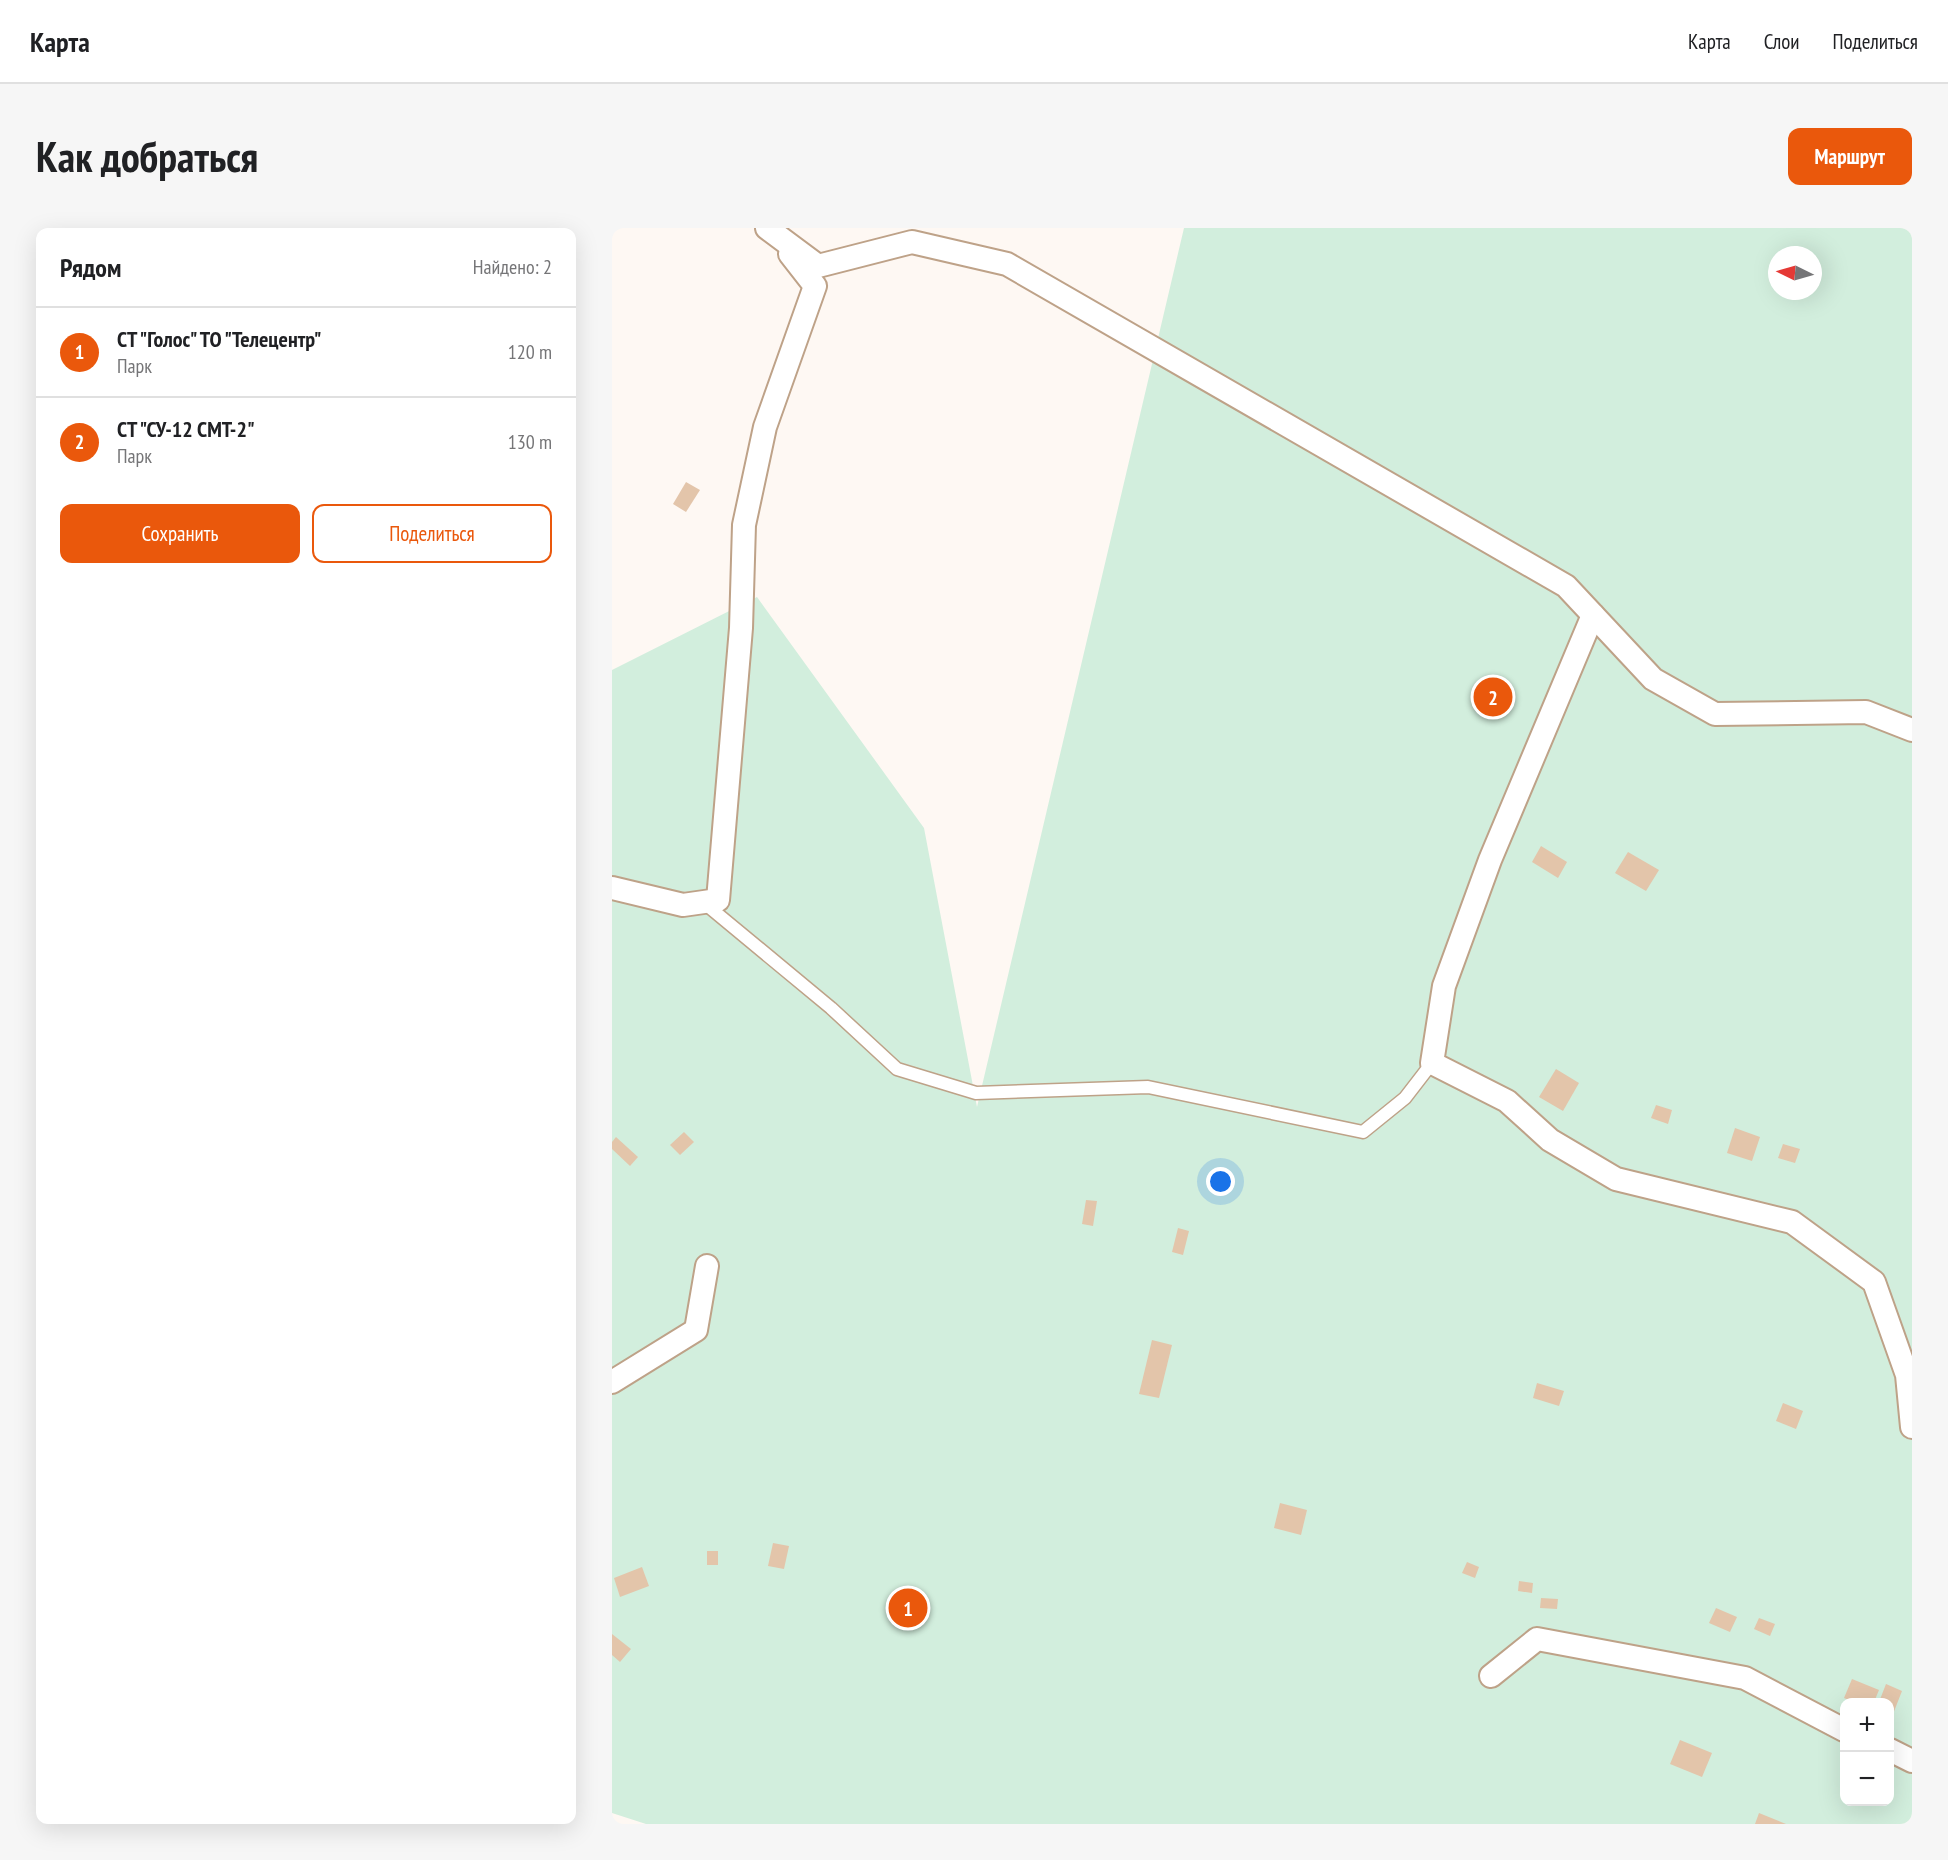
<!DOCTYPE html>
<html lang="ru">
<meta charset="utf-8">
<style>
body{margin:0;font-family:"PT Sans Narrow",sans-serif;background:#f6f6f6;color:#202124}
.controls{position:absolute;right:18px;bottom:18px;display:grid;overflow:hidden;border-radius:12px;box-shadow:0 6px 24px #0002}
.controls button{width:54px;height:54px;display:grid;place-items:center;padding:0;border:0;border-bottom:2px solid #e0e0e0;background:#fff;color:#202124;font:30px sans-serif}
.compass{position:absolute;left:1156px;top:18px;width:54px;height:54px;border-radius:50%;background:#fff;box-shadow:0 6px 24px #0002;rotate:275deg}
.you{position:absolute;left:609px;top:954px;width:21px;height:21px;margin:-15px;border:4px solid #fff;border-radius:50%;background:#1a73e8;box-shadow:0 0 0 9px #1a73e833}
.badge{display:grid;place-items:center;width:39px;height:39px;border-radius:50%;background:#ea580c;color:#fff;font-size:20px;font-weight:700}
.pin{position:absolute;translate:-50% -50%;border:3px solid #fff;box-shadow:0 2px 6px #0006}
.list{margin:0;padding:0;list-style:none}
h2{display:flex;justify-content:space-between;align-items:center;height:78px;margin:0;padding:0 24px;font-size:26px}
h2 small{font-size:20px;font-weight:400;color:#757577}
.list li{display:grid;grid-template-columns:39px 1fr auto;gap:18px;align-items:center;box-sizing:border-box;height:90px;padding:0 24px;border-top:2px solid #e0e0e0}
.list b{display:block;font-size:22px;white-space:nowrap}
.list p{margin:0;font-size:20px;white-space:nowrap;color:#757577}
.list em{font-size:20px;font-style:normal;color:#757577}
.actions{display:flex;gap:12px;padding:18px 24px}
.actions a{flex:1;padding:14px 0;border:2px solid #ea580c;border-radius:12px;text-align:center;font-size:21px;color:#ea580c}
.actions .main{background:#ea580c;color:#fff}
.map{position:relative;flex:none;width:1300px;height:1596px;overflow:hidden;border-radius:12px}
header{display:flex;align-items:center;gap:36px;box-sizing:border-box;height:84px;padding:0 30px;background:#fff;border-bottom:2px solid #e0e0e0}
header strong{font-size:28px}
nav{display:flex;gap:33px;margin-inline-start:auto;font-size:21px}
.intro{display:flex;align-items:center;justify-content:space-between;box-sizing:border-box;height:144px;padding:0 36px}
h1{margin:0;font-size:42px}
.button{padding:15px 27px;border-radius:12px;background:#ea580c;color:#fff;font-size:21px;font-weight:700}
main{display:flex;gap:36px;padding:0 36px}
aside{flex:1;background:#fff;border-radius:12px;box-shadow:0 6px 24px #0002}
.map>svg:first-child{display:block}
</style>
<header>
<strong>Карта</strong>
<nav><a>Карта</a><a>Слои</a><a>Поделиться</a></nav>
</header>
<div class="intro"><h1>Как добраться</h1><a class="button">Маршрут</a></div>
<main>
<aside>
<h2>Рядом<small>Найдено: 2</small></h2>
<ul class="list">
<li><span class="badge">1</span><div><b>СТ &quot;Голос&quot; ТО &quot;Телецентр&quot;</b><p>Парк</p></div><em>120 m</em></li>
<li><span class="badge">2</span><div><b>СТ &quot;СУ-12 СМТ-2&quot;</b><p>Парк</p></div><em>130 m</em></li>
</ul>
<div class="actions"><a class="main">Сохранить</a><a>Поделиться</a></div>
</aside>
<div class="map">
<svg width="1300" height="1596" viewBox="0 0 1300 1596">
<rect width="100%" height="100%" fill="#fef8f3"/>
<path fill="#d2eedd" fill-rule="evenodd" d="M572,0H1300V1596H34L0,1585V442L145,369L312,600L365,879ZM1165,27H1201V63H1165ZM1232,1474H1278V1574H1232Z"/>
<g fill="#e3c5aa">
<polygon points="74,254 88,262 74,284 61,276"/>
<polygon points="929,618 955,634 946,650 920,634"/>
<polygon points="1016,624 1047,642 1034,663 1003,645"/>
<polygon points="944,841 967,855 951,883 927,869"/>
<polygon points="1044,877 1060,882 1056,896 1039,890"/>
<polygon points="1123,900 1148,909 1140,933 1115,925"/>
<polygon points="72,904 82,914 68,927 58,917"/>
<polygon points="4,909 26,929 18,938 0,921 0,914"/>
<polygon points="1171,916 1188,921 1183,935 1166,930"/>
<polygon points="474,972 485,973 481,998 470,996"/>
<polygon points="566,1000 577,1003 571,1027 560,1024"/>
<polygon points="540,1112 560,1117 547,1170 527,1166"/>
<polygon points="925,1155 952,1163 947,1178 921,1170"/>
<polygon points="1171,1175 1191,1183 1184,1201 1164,1193"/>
<polygon points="668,1275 695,1282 689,1307 662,1300"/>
<polygon points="161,1315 177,1318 172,1341 156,1338"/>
<rect x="95" y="1323" width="11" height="14"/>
<polygon points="855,1334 867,1339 863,1350 850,1345"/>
<polygon points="30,1339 37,1358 8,1369 2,1350"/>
<polygon points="907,1353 921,1355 920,1365 906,1363"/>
<polygon points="929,1370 946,1371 945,1381 928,1380"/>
<polygon points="1104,1380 1125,1389 1118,1404 1097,1395"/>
<polygon points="1147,1390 1163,1396 1158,1408 1142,1401"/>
<polygon points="0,1406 19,1421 8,1434 0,1427"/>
<polygon points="1240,1451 1267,1462 1262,1474 1242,1474 1232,1470"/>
<polygon points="1274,1456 1290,1463 1281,1486 1278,1485 1278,1474 1267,1474"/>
<polygon points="1068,1512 1100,1525 1090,1549 1058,1536"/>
<polygon points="1147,1585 1174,1596 1143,1596"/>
</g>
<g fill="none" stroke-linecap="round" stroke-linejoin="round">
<defs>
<polyline id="service" points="91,674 219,780 285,841 364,865 536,859 751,904 793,870 820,835"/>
<g id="minor">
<polyline points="155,0 206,38 300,14 395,36 954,358 1041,451 1103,486 1254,484 1300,502"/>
<polyline points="981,387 878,632 832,758 820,835 895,873 938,912 1004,951 1180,994 1262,1054 1295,1147 1300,1199"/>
<polyline points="0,660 71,677 106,672 129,400 132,297 153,199 203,58 178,26"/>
<polyline points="0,1154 84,1102 95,1038"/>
<polyline points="879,1448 925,1411 1133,1450 1232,1502"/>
<polyline points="1278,1522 1300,1533"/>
</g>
</defs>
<use href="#service" stroke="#bea288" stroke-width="15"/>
<use href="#minor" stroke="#bea288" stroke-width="26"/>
<use href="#service" stroke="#fff" stroke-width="12"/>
<use href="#minor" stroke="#fff" stroke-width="22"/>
</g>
</svg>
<div class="controls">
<button>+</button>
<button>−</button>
</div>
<svg class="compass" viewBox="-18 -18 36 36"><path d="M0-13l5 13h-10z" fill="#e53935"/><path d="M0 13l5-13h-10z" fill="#757577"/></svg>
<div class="you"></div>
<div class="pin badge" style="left:296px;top:1380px">1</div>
<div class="pin badge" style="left:881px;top:469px">2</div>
</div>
</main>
